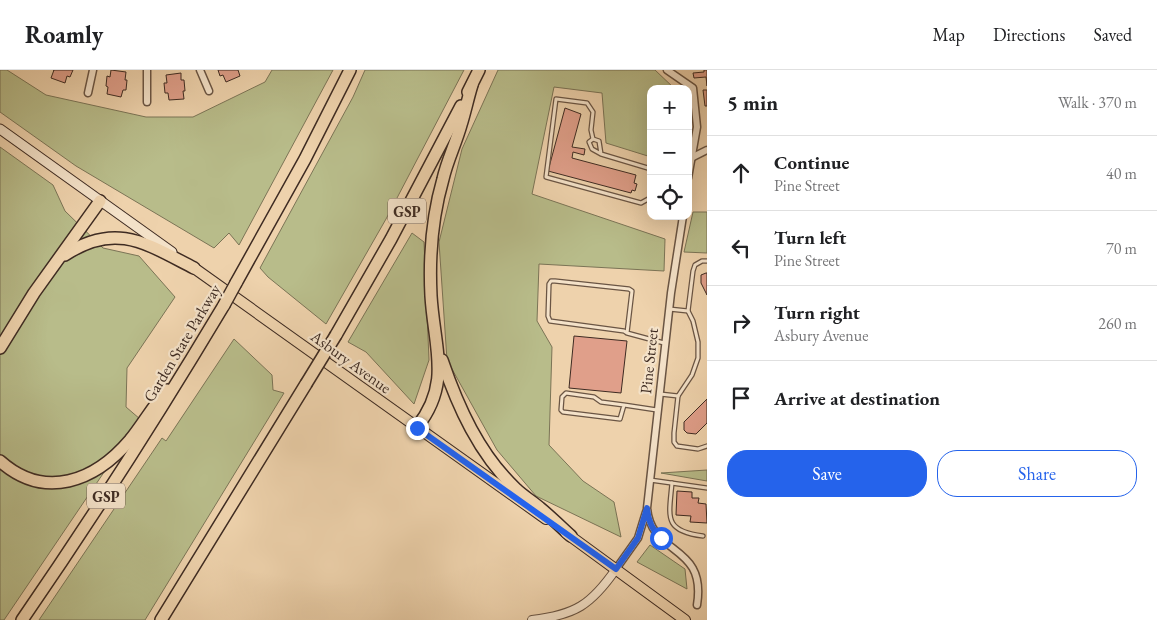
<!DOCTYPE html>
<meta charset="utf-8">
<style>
body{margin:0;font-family:"EB Garamond",serif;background:#f2f2f2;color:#202124}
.controls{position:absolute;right:15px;top:15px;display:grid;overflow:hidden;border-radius:10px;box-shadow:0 5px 20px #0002}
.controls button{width:45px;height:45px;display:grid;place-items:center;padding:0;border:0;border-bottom:1px solid #e0e0e0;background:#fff;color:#202124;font:25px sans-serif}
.stop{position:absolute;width:15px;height:15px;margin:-11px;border:4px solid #2563eb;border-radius:50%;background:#fff}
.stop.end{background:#2563eb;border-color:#fff;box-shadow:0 1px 5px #0008}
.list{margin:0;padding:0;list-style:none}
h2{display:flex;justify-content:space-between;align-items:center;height:65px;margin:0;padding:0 20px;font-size:21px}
h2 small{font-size:16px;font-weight:400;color:#757577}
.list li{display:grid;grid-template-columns:32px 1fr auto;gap:15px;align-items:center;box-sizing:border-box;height:75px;padding:0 20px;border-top:1px solid #e0e0e0}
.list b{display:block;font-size:19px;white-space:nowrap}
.list p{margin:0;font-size:16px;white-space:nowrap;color:#757577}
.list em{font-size:16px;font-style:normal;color:#757577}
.actions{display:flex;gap:10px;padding:15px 20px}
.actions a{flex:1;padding:11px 0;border:1px solid #2563eb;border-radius:20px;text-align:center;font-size:18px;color:#2563eb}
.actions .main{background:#2563eb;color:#fff}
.icon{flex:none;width:28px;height:28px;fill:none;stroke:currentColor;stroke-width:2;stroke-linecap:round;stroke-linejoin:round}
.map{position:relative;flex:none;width:707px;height:550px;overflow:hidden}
header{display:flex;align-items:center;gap:30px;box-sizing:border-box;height:70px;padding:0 25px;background:#fff;border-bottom:1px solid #e0e0e0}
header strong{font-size:24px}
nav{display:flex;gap:28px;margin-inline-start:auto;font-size:18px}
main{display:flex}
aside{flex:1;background:#fff}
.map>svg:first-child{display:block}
</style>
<header>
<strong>Roamly</strong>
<nav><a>Map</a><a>Directions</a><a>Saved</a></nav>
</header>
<main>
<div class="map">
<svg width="707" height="550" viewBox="0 0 707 550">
<rect width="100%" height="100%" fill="#eed2ac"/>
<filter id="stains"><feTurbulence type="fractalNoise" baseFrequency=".004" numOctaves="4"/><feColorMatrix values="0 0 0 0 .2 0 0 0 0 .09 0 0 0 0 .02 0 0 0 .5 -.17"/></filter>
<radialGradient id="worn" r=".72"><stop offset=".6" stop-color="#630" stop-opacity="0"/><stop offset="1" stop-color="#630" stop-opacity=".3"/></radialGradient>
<g fill="#b8bc8a" stroke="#7b7456">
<polygon points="0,0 7,0 46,25 146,47 193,47 265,12 272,0 333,0 239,175 229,163 214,178 76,96 0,42"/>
<polygon points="365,0 464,0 386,149 326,254 268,207 260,198 353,27"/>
<polygon points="498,0 655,0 675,19 651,19 651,87 606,73 602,23 554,17 532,124 665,169 664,201 539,194 537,251 552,277 549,375 583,411 614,432 621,467 536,426 497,380 447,290 439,172 462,79"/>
<polygon points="0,77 53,115 65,141 103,178 139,186 175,227 127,298 126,337 140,349 4,550 0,550"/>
<polygon points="693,142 707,142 707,183 684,182"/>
<polygon points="412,163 424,172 429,290 414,334 366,282 348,272"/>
<polygon points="234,269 272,305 273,320 284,323 145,550 39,550 162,368 166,371"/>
<polygon points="707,400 707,411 661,403"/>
<polygon points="650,475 685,499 687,519 637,492"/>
</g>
<g fill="#e09f8a" stroke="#3e2b22">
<polygon points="53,0 73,0 70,7 67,6 65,13 51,8 54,0"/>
<polygon points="111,0 126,2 125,10 127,10 126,20 123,20 121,27 107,24 108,17 106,16 107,6 110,7"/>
<polygon points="218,0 238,0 240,6 226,12 223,5 220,6"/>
<polygon points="704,0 707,0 707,16 706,7 694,8 693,3 704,2"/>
<polygon points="181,3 181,10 184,10 185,21 183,21 184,29 169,30 168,23 165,23 164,13 167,13 166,5"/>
<polygon points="703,20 707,20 707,36 705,36"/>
<polygon points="565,38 581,44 572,77 585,79 584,85 573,82 572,88 636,105 634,113 637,114 635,121 632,120 631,123 548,101"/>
<polygon points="706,203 707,203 707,225 701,213 701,205"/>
<polygon points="574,266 627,271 621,323 569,318"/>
<polygon points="707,329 707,353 696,364 687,363 684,360 684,352"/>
<polygon points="677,421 692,422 692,428 699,428 698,433 706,434 707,453 690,452 691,446 676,445"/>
</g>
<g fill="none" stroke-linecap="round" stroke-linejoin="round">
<defs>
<g id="service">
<polyline points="593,69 591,60 593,42 587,33 556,29 546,107 641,133 650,128 651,126"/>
<polyline points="601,84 599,71 593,69 589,72 592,79 601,84 651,99"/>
<polyline points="707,191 702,191 695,195 693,201 688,241 693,251 698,272 698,288 692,305 678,326 674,363 674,372 677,376 698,379 707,376"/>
<polyline points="669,239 688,241"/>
<polyline points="627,263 632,221 629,219 555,211 551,211 549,214 548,246 550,251 624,261 627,263 664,273"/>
<polyline points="660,324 678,326"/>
<polyline points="624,335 601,332 594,327 566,323 562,327 561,340 563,342 620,349 624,335 657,340"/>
<polyline points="650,410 707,418"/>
<path d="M672,413C669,447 663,461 703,466"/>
</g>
<g id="minor">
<polyline points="147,0 147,32"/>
<polyline points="200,0 209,21"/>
<polyline points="667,0 693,18 697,57 688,108"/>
<polyline points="88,23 93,0"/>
<polyline points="691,88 707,80"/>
<path d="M683,146L671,223L647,438C651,487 707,473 697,535"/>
<polyline points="616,499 638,468 646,442"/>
</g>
<path id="tertiary" d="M532,550C575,545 591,535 616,499"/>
<polyline id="secondary" points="0,59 172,182"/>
<g id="primary">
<polyline points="194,198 546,449"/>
<polyline points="566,463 685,550"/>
</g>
<g id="motorway">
<polyline points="468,22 479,0"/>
<path d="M65,185C116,151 147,174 194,198"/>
<polyline points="236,213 305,89 350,0"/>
<polyline points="336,265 391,169 461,36"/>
<polyline points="0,278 34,223 100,131"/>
<path d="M442,290C458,337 479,384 516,419C523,426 532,431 540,438C551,447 561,457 571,466"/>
<path d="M417,357C452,313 434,277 431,226C429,187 432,147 443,109C447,91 456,73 461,55C465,42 468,28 472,15"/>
<path d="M0,391C45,431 95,411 130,370C143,354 153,336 167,320"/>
<path d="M22,550C93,447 160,342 224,235"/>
<polyline points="161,550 306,314"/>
</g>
</defs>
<use href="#service" stroke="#6a5544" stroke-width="5.5"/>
<use href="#minor" stroke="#6a5544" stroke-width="9"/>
<use href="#tertiary" stroke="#6a5544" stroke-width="10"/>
<use href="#secondary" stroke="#3e2b22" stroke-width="11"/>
<use href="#primary" stroke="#3e2b22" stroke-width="12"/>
<use href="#motorway" stroke="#3e2b22" stroke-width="14"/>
<use href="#service" stroke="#f4e2c9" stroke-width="3"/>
<use href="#minor" stroke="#f4e2c9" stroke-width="6"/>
<use href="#tertiary" stroke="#f4e2c9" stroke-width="8"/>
<use href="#secondary" stroke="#f4e2c9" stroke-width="9"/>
<use href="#primary" stroke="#eed2ac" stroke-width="10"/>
<use href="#motorway" stroke="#eed2ac" stroke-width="11"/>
<defs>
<g id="motorway-bridge">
<polyline points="224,235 236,213"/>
<polyline points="306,314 336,265"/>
</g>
</defs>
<use href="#motorway-bridge" stroke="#3e2b22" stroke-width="14" stroke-linecap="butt"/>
<use href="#motorway-bridge" stroke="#eed2ac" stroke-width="11"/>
</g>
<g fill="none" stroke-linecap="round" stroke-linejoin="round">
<path stroke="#2563eb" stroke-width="6" d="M417,358L616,499L638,468L647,438C648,451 652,460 661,468"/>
</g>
<g text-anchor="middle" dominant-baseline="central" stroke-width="4.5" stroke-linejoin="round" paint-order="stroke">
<g fill="#f4e2c9" stroke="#756254" stroke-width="1">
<rect x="388" y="128.5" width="38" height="25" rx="4"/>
<rect x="87" y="413.5" width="38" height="25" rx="4"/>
</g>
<g font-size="15" font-weight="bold" fill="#3e2b22">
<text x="407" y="141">GSP</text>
<text x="106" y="426">GSP</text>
</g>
<g font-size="16" fill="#3e2b22" stroke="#f4e2c9">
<text transform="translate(182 273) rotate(-59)">Garden State Parkway</text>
<text transform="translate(649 291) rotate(-84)">Pine Street</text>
<text transform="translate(351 292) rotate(36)">Asbury Avenue</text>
</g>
</g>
<rect width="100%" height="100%" filter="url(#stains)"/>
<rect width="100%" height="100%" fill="url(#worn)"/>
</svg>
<div class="controls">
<button>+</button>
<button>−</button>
<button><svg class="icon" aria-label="locate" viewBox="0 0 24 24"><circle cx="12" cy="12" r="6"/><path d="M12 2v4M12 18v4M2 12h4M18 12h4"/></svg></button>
</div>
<div class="stop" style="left:661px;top:468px"></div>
<div class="stop end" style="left:417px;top:358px"></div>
</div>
<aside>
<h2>5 min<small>Walk · 370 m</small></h2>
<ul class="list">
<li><svg class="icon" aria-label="ahead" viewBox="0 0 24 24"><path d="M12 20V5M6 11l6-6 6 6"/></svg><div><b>Continue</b><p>Pine Street</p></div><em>40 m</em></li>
<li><svg class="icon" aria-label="left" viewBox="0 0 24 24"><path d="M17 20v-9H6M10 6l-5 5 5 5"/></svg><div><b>Turn left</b><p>Pine Street</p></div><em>70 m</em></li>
<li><svg class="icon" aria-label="right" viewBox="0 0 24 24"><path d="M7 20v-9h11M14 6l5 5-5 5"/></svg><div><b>Turn right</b><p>Asbury Avenue</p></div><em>260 m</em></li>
<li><svg class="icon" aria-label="arrive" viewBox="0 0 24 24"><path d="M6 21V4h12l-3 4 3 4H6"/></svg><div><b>Arrive at destination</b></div></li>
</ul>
<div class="actions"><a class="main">Save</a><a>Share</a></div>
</aside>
</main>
